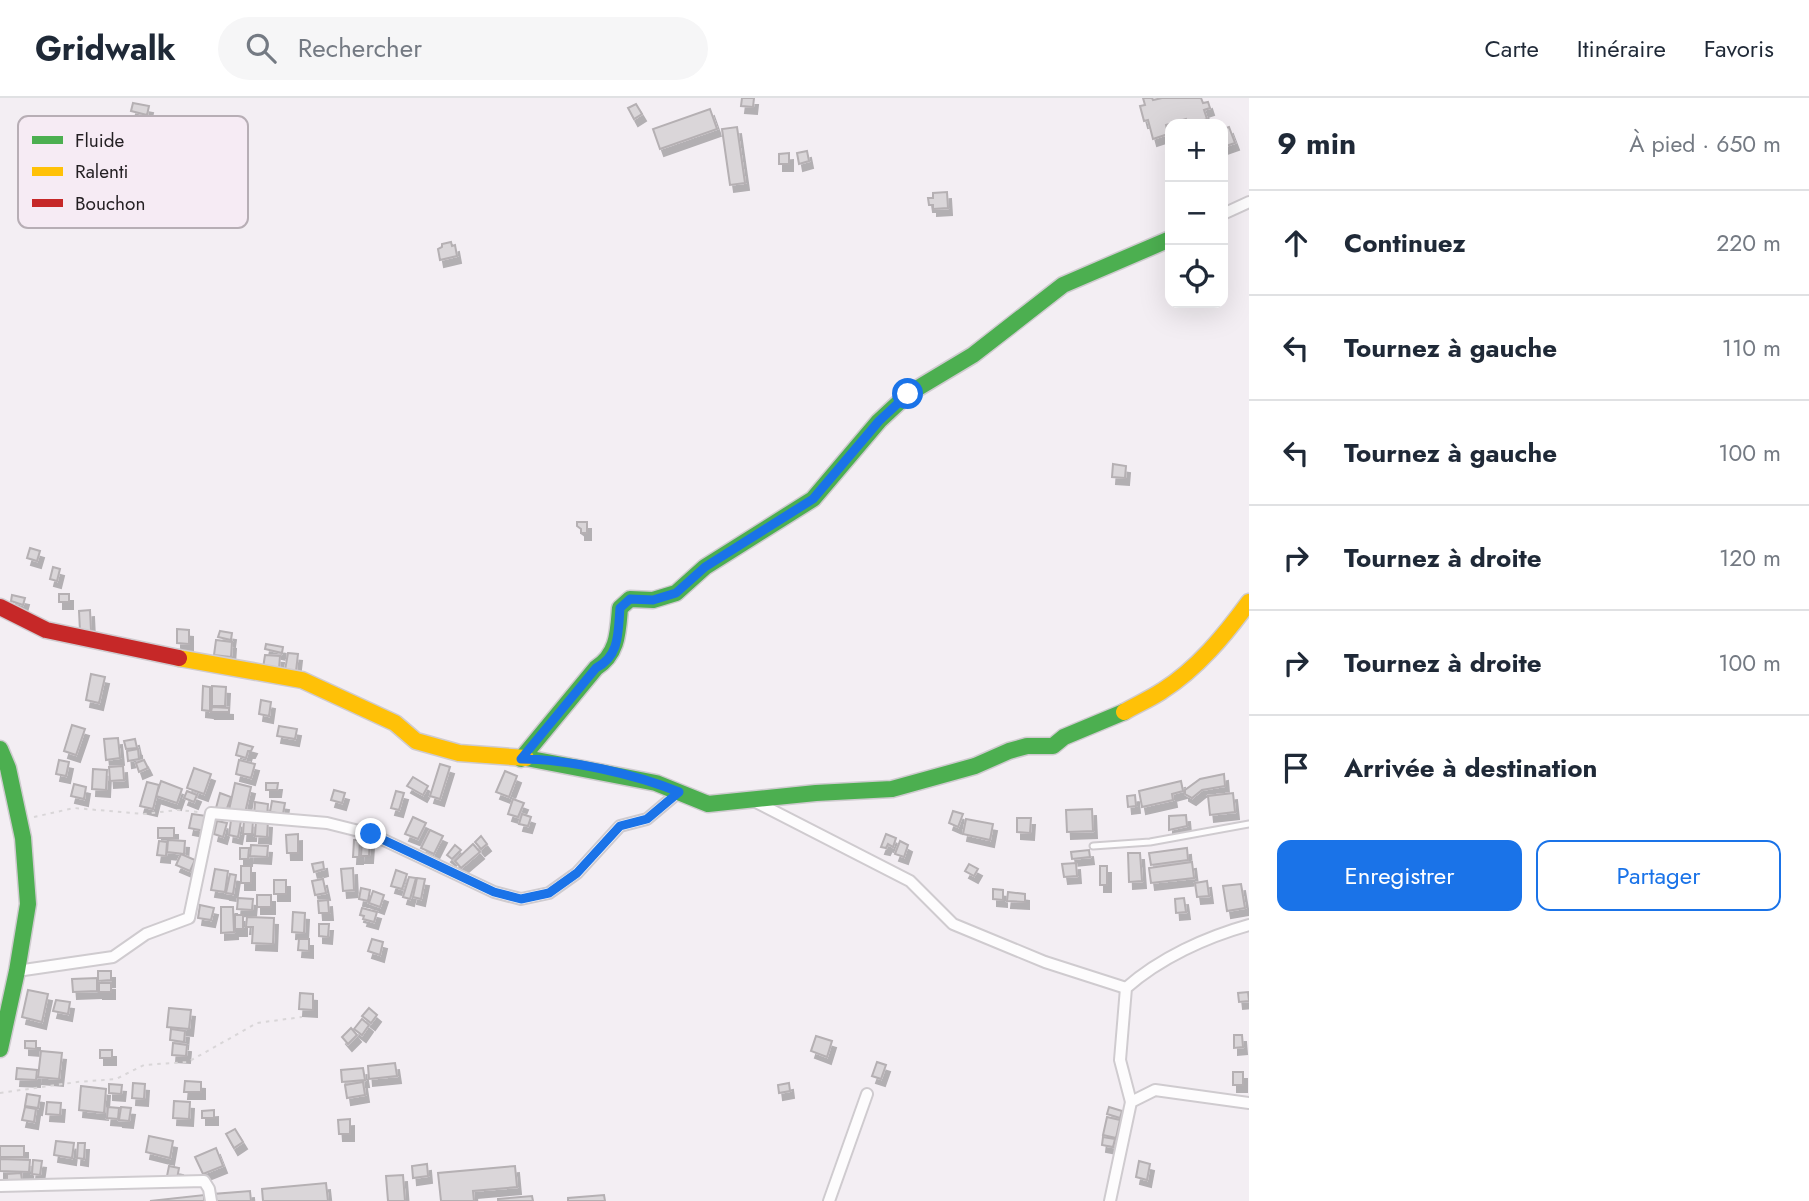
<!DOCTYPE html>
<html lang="fr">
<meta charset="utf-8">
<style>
body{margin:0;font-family:Jost,sans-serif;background:#f6f6f7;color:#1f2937}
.controls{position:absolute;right:21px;top:21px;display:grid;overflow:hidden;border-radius:14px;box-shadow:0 7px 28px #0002}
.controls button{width:63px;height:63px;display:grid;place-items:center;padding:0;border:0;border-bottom:2px solid #e0e1e3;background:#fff;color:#1f2937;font:35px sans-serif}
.stop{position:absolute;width:21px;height:21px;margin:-16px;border:5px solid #1a73e8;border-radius:50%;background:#fff}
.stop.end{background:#1a73e8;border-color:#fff;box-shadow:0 2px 7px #0008}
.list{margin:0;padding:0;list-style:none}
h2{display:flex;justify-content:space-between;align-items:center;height:91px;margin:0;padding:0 28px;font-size:30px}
h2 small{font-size:23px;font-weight:400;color:#747a83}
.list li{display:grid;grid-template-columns:46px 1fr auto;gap:21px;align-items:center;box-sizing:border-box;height:105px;padding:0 28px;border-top:2px solid #e0e1e3}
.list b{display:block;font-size:26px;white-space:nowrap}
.list em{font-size:23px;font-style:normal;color:#747a83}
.actions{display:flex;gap:14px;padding:21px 28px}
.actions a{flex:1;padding:16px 0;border:2px solid #1a73e8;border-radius:14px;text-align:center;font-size:24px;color:#1a73e8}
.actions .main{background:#1a73e8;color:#fff}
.icon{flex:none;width:38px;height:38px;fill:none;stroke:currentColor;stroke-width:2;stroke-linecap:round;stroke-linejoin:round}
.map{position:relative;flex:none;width:1249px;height:1103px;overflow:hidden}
header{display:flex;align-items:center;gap:42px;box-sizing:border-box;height:98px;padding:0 35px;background:#fff;border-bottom:2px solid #e0e1e3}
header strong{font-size:33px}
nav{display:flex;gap:38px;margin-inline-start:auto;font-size:24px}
.search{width:490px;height:63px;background:#f6f6f7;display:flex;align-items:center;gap:18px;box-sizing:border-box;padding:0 24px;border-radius:38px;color:#747a83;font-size:26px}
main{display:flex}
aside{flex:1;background:#fff}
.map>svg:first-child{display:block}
</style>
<header>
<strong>Gridwalk</strong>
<div class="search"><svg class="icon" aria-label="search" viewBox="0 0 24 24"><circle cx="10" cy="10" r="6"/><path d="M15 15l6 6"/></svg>Rechercher</div>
<nav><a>Carte</a><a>Itinéraire</a><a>Favoris</a></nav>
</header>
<main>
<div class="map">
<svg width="1249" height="1103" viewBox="0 0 1249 1103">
<defs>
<filter id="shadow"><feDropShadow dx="4" dy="7" stdDeviation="0" flood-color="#0004"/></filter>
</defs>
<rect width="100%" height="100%" fill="#f3eef3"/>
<g fill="#dad6d9" stroke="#b5b0b3" stroke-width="2" filter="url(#shadow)">
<polygon points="742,0 754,0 753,9 741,8"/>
<polygon points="1143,0 1152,0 1153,2 1162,0 1201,0 1203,5 1208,4 1210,10 1204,12 1207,21 1195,26 1188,26 1186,21 1166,27 1168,36 1153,41 1148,22 1144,23 1140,8 1145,7"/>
<polygon points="133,5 149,8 147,17 131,13"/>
<polygon points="636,6 642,16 634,21 628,10"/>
<polygon points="710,11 717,31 660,51 653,31"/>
<polygon points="737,29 745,85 730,87 722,31"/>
<polygon points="1229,29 1235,45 1223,49 1223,31"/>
<polygon points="807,53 809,63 799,66 797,55"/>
<polygon points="789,55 789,66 779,66 779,56"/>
<polygon points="947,94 948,110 933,111 933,107 929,107 928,100 933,100 933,95"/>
<polygon points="451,144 452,148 455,147 457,158 440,162 438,151 442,149 442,146"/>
<polygon points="1113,366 1126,368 1125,380 1112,379"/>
<polygon points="577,424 587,424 587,435 581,435 581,431 577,428"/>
<polygon points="30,450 40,453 37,463 27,460"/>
<polygon points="53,469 60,471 57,483 50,481"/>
<rect x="59" y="496" width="10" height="8"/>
<polygon points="12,497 25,500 23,507 11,503"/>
<polygon points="90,512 91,533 80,533 79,513"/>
<polygon points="177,531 189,532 189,546 177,545"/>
<polygon points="220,533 232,535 231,542 218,539"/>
<polygon points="216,542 232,544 231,559 214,557"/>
<polygon points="266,546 283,549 282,555 265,551"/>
<polygon points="288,555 298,556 296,573 285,572"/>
<polygon points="265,557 280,558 279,571 263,570"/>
<polygon points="91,576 105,579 99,605 86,602"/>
<polygon points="203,588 210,589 210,613 202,612"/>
<polygon points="212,588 226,589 225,608 212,608"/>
<polygon points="261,602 271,604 269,618 259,616"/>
<polygon points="212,609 229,610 229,614 211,614"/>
<polygon points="72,627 85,631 76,657 64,653"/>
<polygon points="279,628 297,631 295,641 277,638"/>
<polygon points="118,640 120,660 106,662 104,641"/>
<polygon points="135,641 137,650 126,651 124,643"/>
<polygon points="239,645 253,649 251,653 248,653 246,660 236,657"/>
<polygon points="138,651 139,661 128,663 127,653"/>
<polygon points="59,662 69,664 66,678 56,676"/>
<polygon points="144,662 148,670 139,674 136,665"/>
<polygon points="239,662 255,666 251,680 236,676"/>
<polygon points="440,666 450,669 440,701 430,698"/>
<polygon points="123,668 124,682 110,683 109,669"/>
<polygon points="194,670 211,676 204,696 187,690"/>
<polygon points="93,671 107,672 106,692 92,691"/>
<polygon points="505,673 517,678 509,699 496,694"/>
<polygon points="1224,676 1225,688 1202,692 1192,700 1185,696 1185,692 1200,681"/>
<polygon points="413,679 428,688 423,697 407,688"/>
<polygon points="161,683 182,691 177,705 156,698"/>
<polygon points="1181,683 1183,693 1172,696 1173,702 1142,709 1139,693"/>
<polygon points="147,684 159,687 153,711 140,708"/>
<polygon points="235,685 251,689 245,715 229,712"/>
<polygon points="266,685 278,685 277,692 266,692"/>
<polygon points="74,686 86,689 84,701 71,698"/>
<polygon points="334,692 345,695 342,705 331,702"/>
<polygon points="187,693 197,697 194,704 184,700"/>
<polygon points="396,693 404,695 399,712 391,710"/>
<polygon points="220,695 231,699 226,713 216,710"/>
<polygon points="1233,695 1235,714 1210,717 1208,698"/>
<polygon points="1135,697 1136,708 1128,709 1127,698"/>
<polygon points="513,701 524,705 518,719 508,716"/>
<polygon points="272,703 285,705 283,716 270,714"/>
<polygon points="255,704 268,706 267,718 254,717"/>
<polygon points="1092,711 1093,733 1067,734 1066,712"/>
<polygon points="953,713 963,716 958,729 949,725"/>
<polygon points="192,716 207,718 205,733 189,730"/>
<polygon points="522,716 531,719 528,728 519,726"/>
<polygon points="1186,717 1187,728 1169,732 1169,718"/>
<polygon points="413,719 426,725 418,741 405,736"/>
<polygon points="1017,720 1031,720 1030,735 1017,734"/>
<polygon points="966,721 993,726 990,742 963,736"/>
<polygon points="231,722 241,723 238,739 229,737"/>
<polygon points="244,722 253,723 252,736 243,736"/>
<polygon points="256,722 268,723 267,739 255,738"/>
<polygon points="217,723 227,725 223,739 214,736"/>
<rect x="158" y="730" width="16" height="10"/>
<polygon points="430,732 443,738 434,756 421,750"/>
<polygon points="298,736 298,755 287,755 286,737"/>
<polygon points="886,736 896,740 893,749 888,746 886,750 881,749"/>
<polygon points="481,738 487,746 481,751 475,744"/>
<polygon points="168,742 185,743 184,756 167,754"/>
<polygon points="354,742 360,742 359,759 353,759"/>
<polygon points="159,743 167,744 166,758 157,757"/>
<polygon points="362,743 370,743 369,758 361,758"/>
<polygon points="900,743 908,747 904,759 895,756"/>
<polygon points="473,746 480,754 461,770 455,763"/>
<polygon points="251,747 268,748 267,759 250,758"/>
<polygon points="455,747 461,752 452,761 447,757"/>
<polygon points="240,750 249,750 248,761 240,761"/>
<polygon points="1187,750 1188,762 1151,767 1149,755"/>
<polygon points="1089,752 1090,759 1072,761 1071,754"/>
<polygon points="1128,755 1140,755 1142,783 1129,784"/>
<polygon points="181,756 195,762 190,773 176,767"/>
<polygon points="323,764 324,771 314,774 312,766"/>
<polygon points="1192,764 1194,780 1151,785 1149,770"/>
<polygon points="1076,765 1077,778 1064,779 1062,766"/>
<polygon points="969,766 978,771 974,778 965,773"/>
<rect x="241" y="768" width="10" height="17"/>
<rect x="1100" y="768" width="7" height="19"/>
<polygon points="353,770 354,792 343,793 341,771"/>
<polygon points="215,771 228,773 225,794 211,792"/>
<polygon points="396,772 407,776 402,791 391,788"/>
<polygon points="230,776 236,777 233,796 226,795"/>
<polygon points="409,779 416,780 410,801 403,799"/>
<polygon points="417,780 425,781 421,801 413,799"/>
<polygon points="323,781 326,795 315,797 312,783"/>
<rect x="274" y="782" width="12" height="14"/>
<polygon points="1207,783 1209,798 1197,799 1195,785"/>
<polygon points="1241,786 1245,810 1227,813 1223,788"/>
<polygon points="361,790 370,792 368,803 359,801"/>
<polygon points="993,791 1003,792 1003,802 993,801"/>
<polygon points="373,793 384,797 380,809 369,805"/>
<polygon points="1008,794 1025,796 1025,804 1007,803"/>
<rect x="257" y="797" width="14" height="12"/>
<polygon points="238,800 253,801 252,812 237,811"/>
<polygon points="1184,800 1186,814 1176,815 1175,801"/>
<polygon points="328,802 329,815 319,815 318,803"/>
<polygon points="200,807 214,810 211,822 198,820"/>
<polygon points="221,809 233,809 234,834 221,835"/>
<polygon points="362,810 377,814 374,824 363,821 364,818 360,817"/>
<polygon points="293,814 305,815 304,835 292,834"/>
<rect x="235" y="817" width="8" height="14"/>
<polygon points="247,819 274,820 273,846 252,845 253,829 246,829"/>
<polygon points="319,826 329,826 328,839 319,838"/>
<polygon points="299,841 309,841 309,853 298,852"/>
<polygon points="372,841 383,844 380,857 368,853"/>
<polygon points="98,873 111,873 111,882 98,883"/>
<polygon points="97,880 97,893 73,894 72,881"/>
<rect x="99" y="885" width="12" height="9"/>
<polygon points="28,892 48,896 42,924 22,919"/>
<polygon points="1248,894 1249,903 1239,904 1238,895"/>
<polygon points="300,895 313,896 313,912 299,911"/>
<polygon points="56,902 70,904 68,916 53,913"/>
<polygon points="169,910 191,912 189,931 167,929"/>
<polygon points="369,910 377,917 371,925 362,918"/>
<polygon points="362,921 369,927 362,937 354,931"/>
<polygon points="351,930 357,937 348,946 342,939"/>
<polygon points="171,931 185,933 184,944 170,942"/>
<polygon points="1234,937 1242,937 1243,949 1234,950"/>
<polygon points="816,938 832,943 827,959 811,953"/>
<polygon points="25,943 36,943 36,951 25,950"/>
<polygon points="173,945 187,947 186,958 172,957"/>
<rect x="100" y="952" width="12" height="8"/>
<polygon points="41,953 62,955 59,981 38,979"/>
<polygon points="877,964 886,967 881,981 872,978"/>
<polygon points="395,965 397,978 369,981 368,968"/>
<polygon points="17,970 37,972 36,982 16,981"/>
<polygon points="363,970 365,982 342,984 341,972"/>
<rect x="1233" y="974" width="10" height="13"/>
<polygon points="185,983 201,984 201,994 184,994"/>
<polygon points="363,984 365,997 347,1000 345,987"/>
<polygon points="133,985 145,986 144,1001 132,1000"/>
<polygon points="789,985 790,993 779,995 778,987"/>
<polygon points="109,986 122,987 121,996 109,995"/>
<polygon points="81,988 106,991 104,1015 79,1012"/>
<polygon points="27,996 40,998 38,1010 25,1008"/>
<polygon points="174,1003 190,1004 189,1021 173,1020"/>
<polygon points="47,1004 61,1005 60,1017 46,1016"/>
<polygon points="25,1009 36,1011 34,1024 22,1022"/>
<polygon points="108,1009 119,1010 118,1021 107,1020"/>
<polygon points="121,1009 131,1010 129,1023 119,1022"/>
<polygon points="1109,1009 1122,1013 1120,1020 1107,1016"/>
<polygon points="214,1012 214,1020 202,1020 202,1013"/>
<polygon points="1107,1019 1120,1022 1116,1040 1103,1037"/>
<polygon points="350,1021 350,1036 339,1036 338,1022"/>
<polygon points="235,1031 243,1044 234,1050 226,1036"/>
<polygon points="149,1038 173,1043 170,1060 146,1054"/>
<polygon points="1103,1039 1115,1041 1113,1049 1102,1047"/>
<polygon points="56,1043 74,1045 72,1060 54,1057"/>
<polygon points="78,1045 85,1045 84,1061 77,1060"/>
<rect x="0" y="1048" width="24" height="11"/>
<polygon points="216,1050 223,1068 203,1076 195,1059"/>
<polygon points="0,1061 30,1062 29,1074 0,1073"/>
<polygon points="33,1062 42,1063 40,1077 32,1076"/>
<polygon points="1139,1063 1150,1066 1147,1082 1136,1079"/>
<polygon points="427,1066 428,1078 413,1080 412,1068"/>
<polygon points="169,1068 179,1070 177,1081 167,1078"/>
<polygon points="515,1068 517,1089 473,1093 474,1103 441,1103 438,1075"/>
<polygon points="21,1075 22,1082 7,1083 7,1076"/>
<polygon points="403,1077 405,1103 388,1103 386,1078"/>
<polygon points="326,1085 328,1103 263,1103 262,1091"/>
<polygon points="250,1093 251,1103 214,1103 213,1096"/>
<polygon points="204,1097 204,1103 150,1103"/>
<polygon points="604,1097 605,1103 568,1103 568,1100"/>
<polygon points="532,1098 533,1103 498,1103 498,1101"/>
</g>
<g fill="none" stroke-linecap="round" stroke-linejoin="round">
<defs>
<polyline id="lane" points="1093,748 1150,744 1249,726"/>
<g id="street">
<polyline points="1223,116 1249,104"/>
<polyline points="754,703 910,783 953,826 1045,864 1126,890"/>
<polyline points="17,873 113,859 146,836 189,820 211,715 327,725 371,736 494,794 521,801 549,795 577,775 620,728 647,721 679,694"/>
<path d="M1131,1004L1120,962L1126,890C1160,860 1206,839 1249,827"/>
<polyline points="0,1088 204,1083 209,1091 211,1103"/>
<polyline points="829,1103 867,996"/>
<polyline points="1110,1103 1131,1004 1155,992 1249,1005"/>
</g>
<g id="fast">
<polyline points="0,651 8,670 23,740 28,806 17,873 0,951"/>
<polyline points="526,660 656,685 708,706 816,695 892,691 975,668 1009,653 1027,648 1053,648 1064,639 1124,614"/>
<path d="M521,661L596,570C618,556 618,534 620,510L630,501L653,502L676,495L705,469L813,401L879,323L908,296L973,257L1063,187L1170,141"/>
</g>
<g id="slow">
<polyline points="179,560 302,582 395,625 416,643 459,655 526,660"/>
<path d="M1124,614C1136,607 1150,601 1162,593C1197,571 1225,537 1249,504"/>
</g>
<polyline id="jam" points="0,509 46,532 179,560"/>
</defs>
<use href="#lane" stroke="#cfcbcf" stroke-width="9"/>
<use href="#street" stroke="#cfcbcf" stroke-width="14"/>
<use href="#fast" stroke="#cfcbcf" stroke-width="19"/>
<use href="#slow" stroke="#cfcbcf" stroke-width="19"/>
<use href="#jam" stroke="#cfcbcf" stroke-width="19"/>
<g stroke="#d9d6d8" stroke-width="2" stroke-dasharray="3.5 5" stroke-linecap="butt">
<polyline points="34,719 74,710 144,716 178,712 198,714"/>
<polyline points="0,995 77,984 116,981 144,967 188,964 257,925 302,919"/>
</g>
<use href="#lane" stroke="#fdfcfd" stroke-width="5"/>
<use href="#street" stroke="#fdfcfd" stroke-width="10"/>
<use href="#fast" stroke="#4caf50" stroke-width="16"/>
<use href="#slow" stroke="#ffc107" stroke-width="16"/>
<use href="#jam" stroke="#c62828" stroke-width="16"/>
</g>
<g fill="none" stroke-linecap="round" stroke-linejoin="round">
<path stroke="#1a73e8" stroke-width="9" d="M371,736L494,794L521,801L549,795L577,775L620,728L647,721L679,694C635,676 568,661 521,661L596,570C620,558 618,534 620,510L630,501L653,502L676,495L705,469L813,401L879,323L908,296"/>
</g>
<rect x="18" y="18" width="230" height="112" rx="10" fill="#f6ebf4" stroke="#b7aeb5" stroke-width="2"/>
<rect x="32" y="38" width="31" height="8" fill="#4caf50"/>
<rect x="32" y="69" width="31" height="9" fill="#ffc107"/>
<rect x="32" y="101" width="31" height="8" fill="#c62828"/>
<g font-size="19" fill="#231f22">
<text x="75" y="49">Fluide</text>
<text x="75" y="80">Ralenti</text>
<text x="75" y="112">Bouchon</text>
</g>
</svg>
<div class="controls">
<button>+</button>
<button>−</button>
<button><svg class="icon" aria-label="locate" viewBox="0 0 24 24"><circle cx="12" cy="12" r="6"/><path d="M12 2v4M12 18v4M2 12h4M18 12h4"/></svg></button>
</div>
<div class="stop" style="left:908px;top:296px"></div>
<div class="stop end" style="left:371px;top:736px"></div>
</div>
<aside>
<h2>9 min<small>À pied · 650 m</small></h2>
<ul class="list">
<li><svg class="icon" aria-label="ahead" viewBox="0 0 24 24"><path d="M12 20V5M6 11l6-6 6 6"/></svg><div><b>Continuez</b></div><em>220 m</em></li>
<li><svg class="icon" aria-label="left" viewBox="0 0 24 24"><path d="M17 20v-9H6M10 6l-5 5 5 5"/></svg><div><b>Tournez à gauche</b></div><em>110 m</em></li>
<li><svg class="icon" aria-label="left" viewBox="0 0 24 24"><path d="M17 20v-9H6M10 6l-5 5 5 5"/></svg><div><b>Tournez à gauche</b></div><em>100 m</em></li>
<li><svg class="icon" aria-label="right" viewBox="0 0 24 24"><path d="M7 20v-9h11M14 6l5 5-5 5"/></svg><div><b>Tournez à droite</b></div><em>120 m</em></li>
<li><svg class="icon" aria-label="right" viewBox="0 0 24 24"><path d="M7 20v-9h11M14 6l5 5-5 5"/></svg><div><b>Tournez à droite</b></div><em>100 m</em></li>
<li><svg class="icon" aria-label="arrive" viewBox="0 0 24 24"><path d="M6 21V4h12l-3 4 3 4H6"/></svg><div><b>Arrivée à destination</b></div></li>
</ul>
<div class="actions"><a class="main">Enregistrer</a><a>Partager</a></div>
</aside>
</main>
